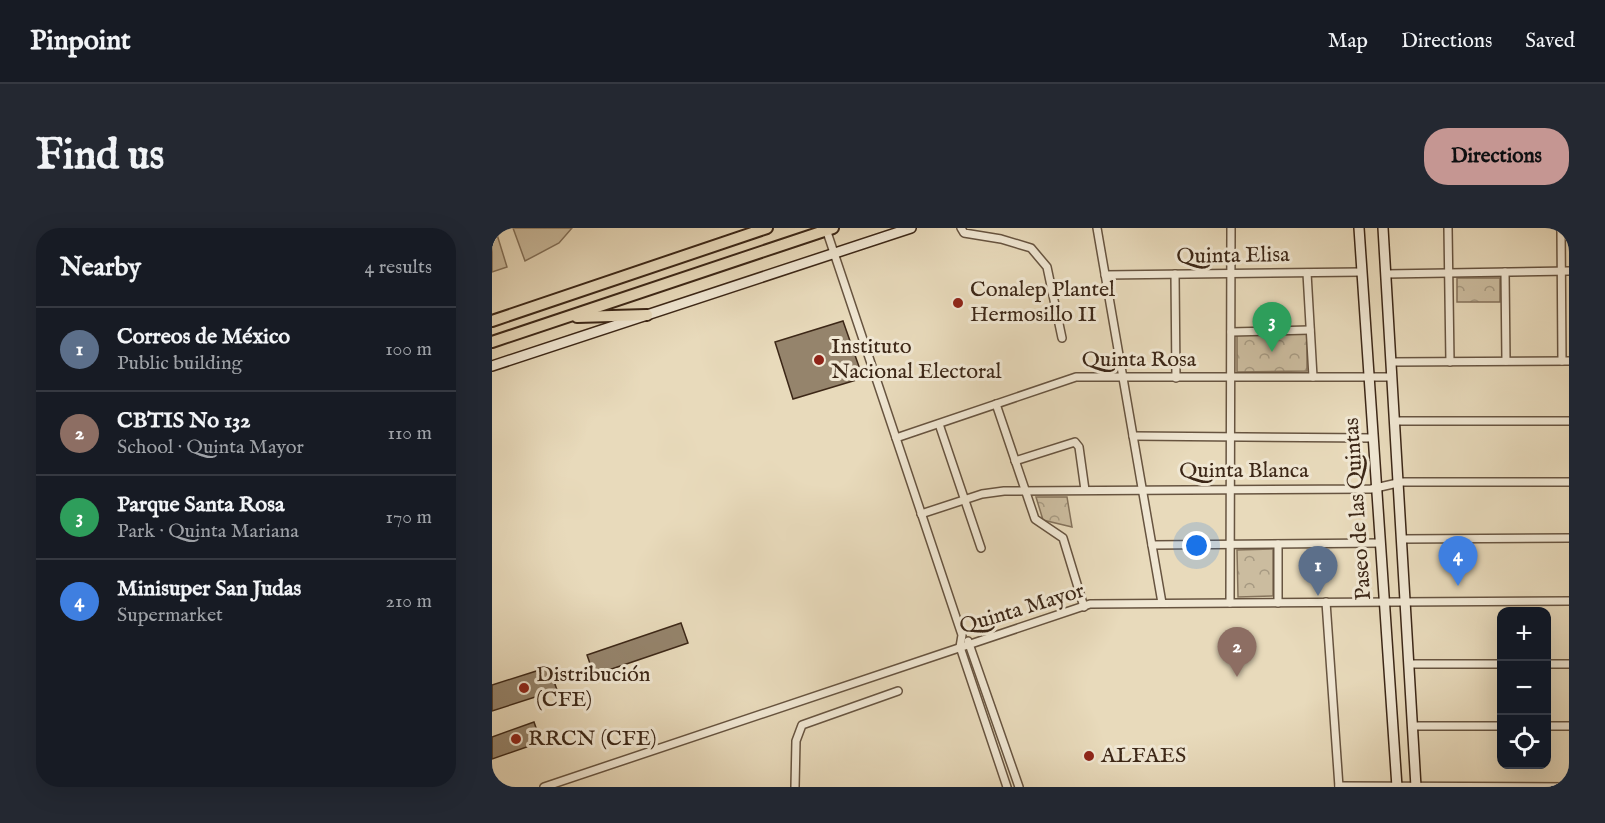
<!DOCTYPE html>
<meta charset="utf-8">
<style>
body{margin:0;font-family:"IM FELL English",serif;background:#242831;color:#f1f3f6}
.controls{position:absolute;right:18px;bottom:18px;display:grid;overflow:hidden;border-radius:12px;box-shadow:0 6px 24px #0002}
.controls button{width:54px;height:54px;display:grid;place-items:center;padding:0;border:0;border-bottom:2px solid #363941;background:#171b24;color:#f1f3f6;font:30px sans-serif}
.you{position:absolute;left:705px;top:318px;width:21px;height:21px;margin:-15px;border:4px solid #fff;border-radius:50%;background:#1a73e8;box-shadow:0 0 0 9px #1a73e833}
.badge{display:grid;place-items:center;width:39px;height:39px;border-radius:50%;background:#c59692;color:#fff;font-size:20px;font-weight:700}
.pin{position:absolute;translate:-50% -50px;filter:drop-shadow(0 2px 3px #0008)}
.pin::after{content:'';position:absolute;top:32px;width:21px;height:18px;background:inherit;clip-path:polygon(0 0,100% 0,50% 100%)}
.list{margin:0;padding:0;list-style:none}
h2{display:flex;justify-content:space-between;align-items:center;height:78px;margin:0;padding:0 24px;font-size:26px}
h2 small{font-size:20px;font-weight:400;color:#9ea1a6}
.list li{display:grid;grid-template-columns:39px 1fr auto;gap:18px;align-items:center;box-sizing:border-box;height:84px;padding:0 24px;border-top:2px solid #363941}
.list b{display:block;font-size:22px;white-space:nowrap}
.list p{margin:0;font-size:20px;white-space:nowrap;color:#9ea1a6}
.list em{font-size:20px;font-style:normal;color:#9ea1a6}
.icon{flex:none;width:33px;height:33px;fill:none;stroke:currentColor;stroke-width:2;stroke-linecap:round;stroke-linejoin:round}
.map{position:relative;flex:none;width:1077px;height:559px;overflow:hidden;border-radius:24px}
header{display:flex;align-items:center;gap:36px;box-sizing:border-box;height:84px;padding:0 30px;background:#171b24;border-bottom:2px solid #363941}
header strong{font-size:28px}
nav{display:flex;gap:33px;margin-inline-start:auto;font-size:21px}
.intro{display:flex;align-items:center;justify-content:space-between;box-sizing:border-box;height:144px;padding:0 36px}
h1{margin:0;font-size:42px}
.button{padding:15px 27px;border-radius:24px;background:#c59692;color:#111;font-size:21px;font-weight:700}
main{display:flex;gap:36px;padding:0 36px}
aside{flex:1;background:#171b24;border-radius:24px;box-shadow:0 6px 24px #0002}
.map>svg:first-child{display:block}
</style>
<header>
<strong>Pinpoint</strong>
<nav><a>Map</a><a>Directions</a><a>Saved</a></nav>
</header>
<div class="intro"><h1>Find us</h1><a class="button">Directions</a></div>
<main>
<aside>
<h2>Nearby<small>4 results</small></h2>
<ul class="list">
<li><span class="badge" style="background:#5c6f8a">1</span><div><b>Correos de México</b><p>Public building</p></div><em>100 m</em></li>
<li><span class="badge" style="background:#8d6e63">2</span><div><b>CBTIS No 132</b><p>School · Quinta Mayor</p></div><em>110 m</em></li>
<li><span class="badge" style="background:#2e9e5b">3</span><div><b>Parque Santa Rosa</b><p>Park · Quinta Mariana</p></div><em>170 m</em></li>
<li><span class="badge" style="background:#3f7fe0">4</span><div><b>Minisuper San Judas</b><p>Supermarket</p></div><em>210 m</em></li>
</ul>
</aside>
<div class="map">
<svg width="1077" height="559" viewBox="0 0 1077 559">
<defs>
<pattern id="park-crowns" width="20" height="18" patternUnits="userSpaceOnUse" patternTransform="scale(1.5)"><rect width="20" height="18" fill="#cbbc9f"/><path d="M2 6a3 3 0 1 1 6 0M12 15a3 3 0 1 1 6 0" fill="none" stroke="#a69981"/></pattern>
</defs>
<rect width="100%" height="100%" fill="#e8dabb"/>
<filter id="stains"><feTurbulence type="fractalNoise" baseFrequency=".00333" numOctaves="4"/><feColorMatrix values="0 0 0 0 .2 0 0 0 0 .09 0 0 0 0 .02 0 0 0 .5 -.17"/></filter>
<radialGradient id="worn" r=".72"><stop offset=".6" stop-color="#630" stop-opacity="0"/><stop offset="1" stop-color="#630" stop-opacity=".3"/></radialGradient>
<g fill="#cbbc9f" stroke="#84725b" stroke-width="1.5">
<polygon points="0,0 3,0 15,39 0,44"/>
<polygon points="21,0 80,0 67,15 33,33"/>
</g>
<g fill="url(#park-crowns)" stroke="#84725b" stroke-width="1.5">
<rect x="965" y="50" width="43" height="24"/>
<polygon points="815,105 815,143 745,144 745,106"/>
<polygon points="544,269 575,269 580,299 551,292"/>
<polygon points="781,321 781,368 746,369 745,322"/>
</g>
<g fill="#95846c" stroke="#3c2717" stroke-width="1.5">
<polygon points="351,93 371,150 301,171 283,114"/>
<polygon points="189,395 196,415 102,447 95,427"/>
<polygon points="57,439 65,462 0,483 0,457"/>
<polygon points="42,494 49,514 0,531 0,509"/>
</g>
<g fill="none" stroke-linecap="round" stroke-linejoin="round">
<defs>
<g id="street">
<polyline points="469,0 472,5 509,11 539,20 555,39 570,110"/>
<polyline points="605,0 670,375"/>
<polyline points="956,0 958,134"/>
<polyline points="1069,0 1070,133"/>
<polyline points="334,1 470,407 468,419 515,559"/>
<polyline points="1013,44 1014,133"/>
<polyline points="815,45 821,149"/>
<polyline points="683,46 684,150"/>
<polyline points="894,46 1077,43"/>
<polyline points="613,47 870,44"/>
<polyline points="739,104 818,102"/>
<polyline points="899,134 1077,133"/>
<polyline points="504,176 543,291 571,310 592,379"/>
<polyline points="903,193 1077,193"/>
<polyline points="447,196 489,320"/>
<polyline points="641,208 881,210"/>
<polyline points="404,210 584,149 900,149"/>
<polyline points="523,233 583,214 587,219 593,262"/>
<polyline points="429,286 490,266 512,263 879,261 910,254 1077,254"/>
<polyline points="910,311 1077,310"/>
<polyline points="786,316 786,375"/>
<polyline points="660,317 888,315"/>
<polyline points="834,374 847,559"/>
<polyline points="738,375 739,0"/>
<polyline points="476,413 527,559"/>
<polyline points="917,436 1010,436"/>
<polyline points="1054,436 1077,436"/>
<polyline points="921,498 1010,498"/>
<polyline points="1054,498 1077,498"/>
<polyline points="847,558 1077,559"/>
<polyline points="52,559 598,376 1077,373"/>
<polyline points="303,559 304,513 310,497 406,463"/>
</g>
<g id="secondary">
<polyline points="867,0 905,559"/>
<polyline points="891,0 924,559"/>
<polyline points="0,138 419,0"/>
</g>
<g id="primary">
<polyline points="85,89 155,87"/>
<polyline points="0,93 275,0"/>
<polyline points="0,114 341,0"/>
</g>
</defs>
<use href="#street" stroke="#675440" stroke-width="10"/>
<use href="#secondary" stroke="#3c2717" stroke-width="12"/>
<use href="#primary" stroke="#3c2717" stroke-width="14"/>
<use href="#street" stroke="#f0e7d3" stroke-width="7"/>
<use href="#secondary" stroke="#f0e7d3" stroke-width="9"/>
<use href="#primary" stroke="#e8dabb" stroke-width="10"/>
</g>
<g fill="#8f2418" stroke="#f0e7d3" stroke-width="2">
<circle cx="466" cy="75" r="6"/>
<circle cx="327" cy="132" r="6"/>
<circle cx="32" cy="460" r="6"/>
<circle cx="24" cy="511" r="6"/>
<circle cx="597" cy="528" r="6"/>
</g>
<g text-anchor="middle" dominant-baseline="central" stroke-width="6" stroke-linejoin="round" paint-order="stroke">
<g font-size="22" fill="#3c2717" stroke="#f0e7d3">
<text transform="translate(741 28) rotate(-1)">Quinta Elisa</text>
<text x="647" y="132">Quinta Rosa</text>
<text x="752" y="243">Quinta Blanca</text>
<text transform="translate(866 281) rotate(-94)">Paseo de las Quintas</text>
<text transform="translate(530 381) rotate(-17)">Quinta Mayor</text>
</g>
<g font-size="22" fill="#3c2717" stroke="#f0e7d3" text-anchor="start">
<text x="478" y="62">Conalep Plantel<tspan x="478" dy="25">Hermosillo II</tspan></text>
<text x="339" y="119">Instituto<tspan x="339" dy="25">Nacional Electoral</tspan></text>
<text x="44" y="447">Distribución<tspan x="44" dy="25">(CFE)</tspan></text>
<text x="36" y="511">RRCN (CFE)</text>
<text x="609" y="528">ALFAES</text>
</g>
</g>
<rect width="100%" height="100%" filter="url(#stains)"/>
<rect width="100%" height="100%" fill="url(#worn)"/>
</svg>
<div class="controls">
<button>+</button>
<button>−</button>
<button><svg class="icon" aria-label="locate" viewBox="0 0 24 24"><circle cx="12" cy="12" r="6"/><path d="M12 2v4M12 18v4M2 12h4M18 12h4"/></svg></button>
</div>
<div class="you"></div>
<div class="pin badge" style="left:826px;top:368px;background:#5c6f8a">1</div>
<div class="pin badge" style="left:745px;top:449px;background:#8d6e63">2</div>
<div class="pin badge" style="left:780px;top:124px;background:#2e9e5b">3</div>
<div class="pin badge" style="left:966px;top:358px;background:#3f7fe0">4</div>
</div>
</main>
